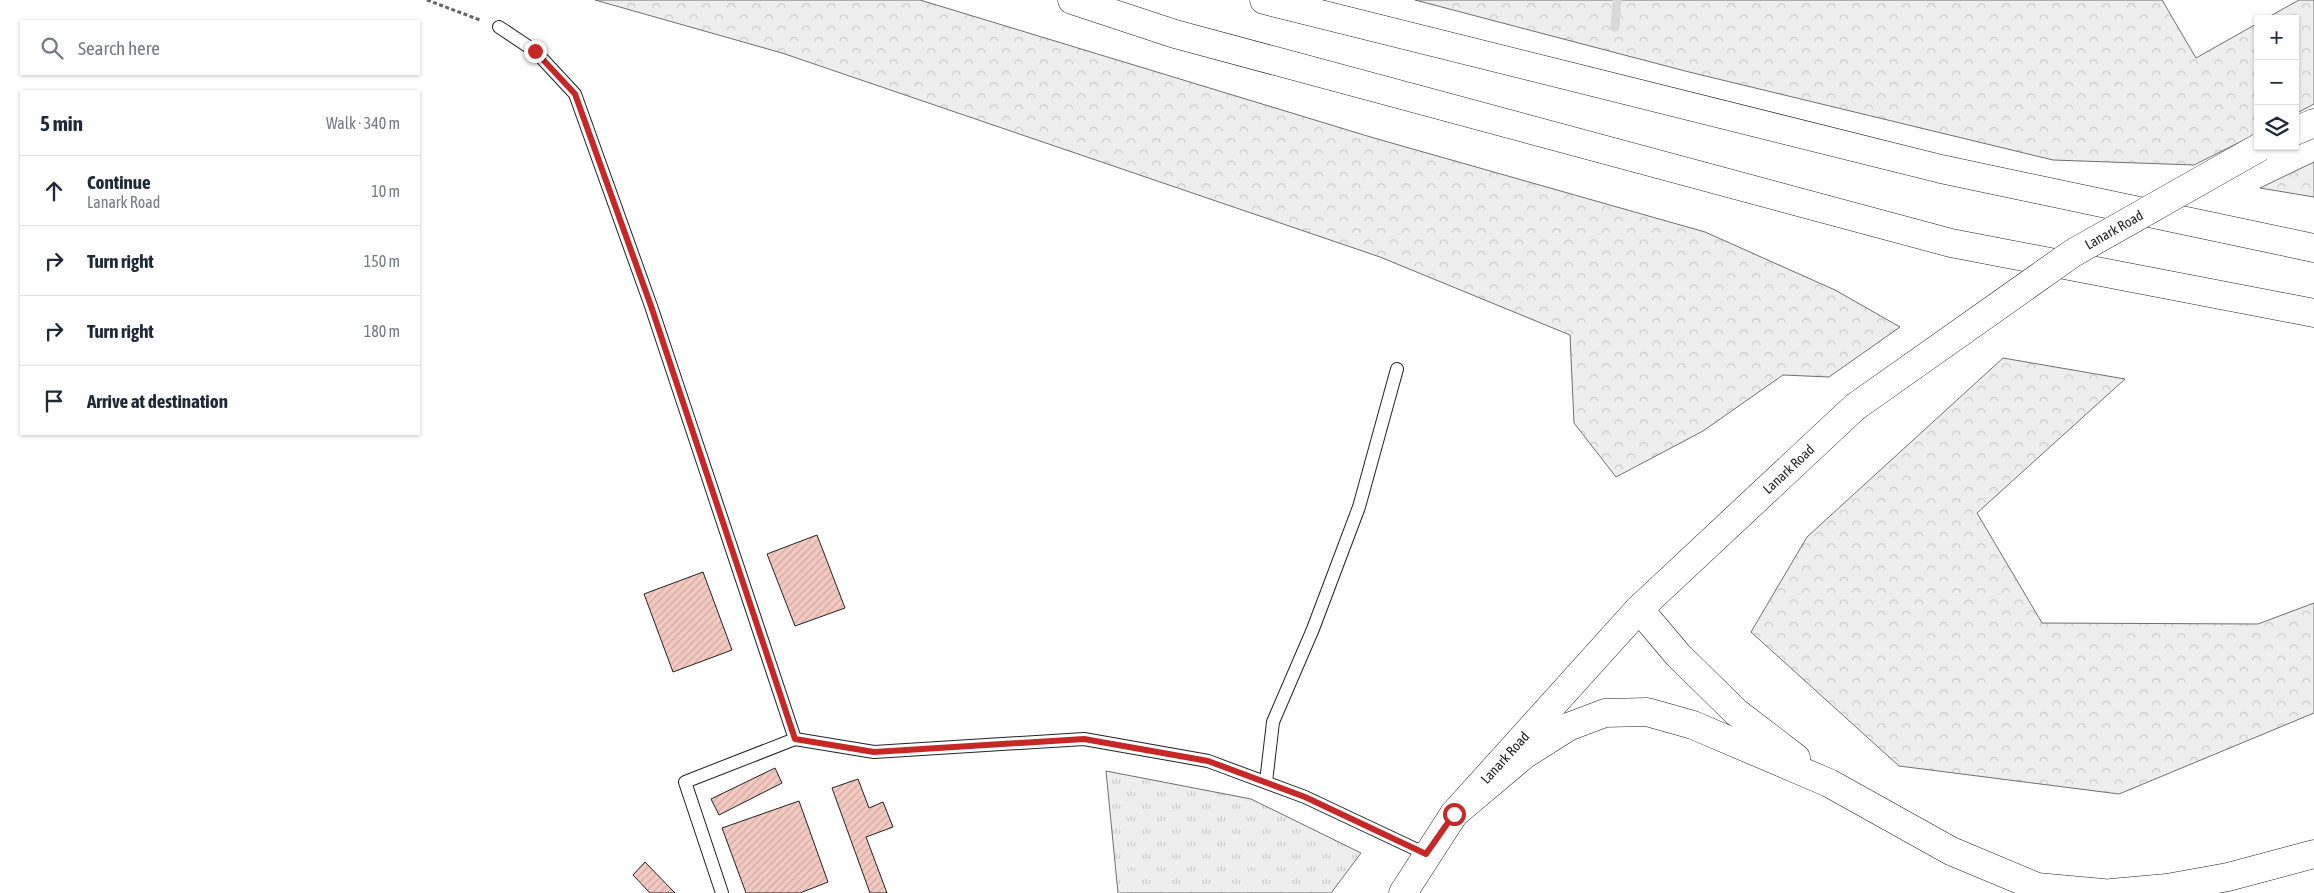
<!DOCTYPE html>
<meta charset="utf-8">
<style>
body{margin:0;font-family:"Asap Condensed",sans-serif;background:#f6f6f7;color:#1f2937}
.controls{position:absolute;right:15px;top:15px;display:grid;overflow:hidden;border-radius:0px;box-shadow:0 1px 4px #0004}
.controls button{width:45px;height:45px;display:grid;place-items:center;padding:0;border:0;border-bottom:1px solid #e0e1e3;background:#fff;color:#1f2937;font:25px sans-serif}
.stop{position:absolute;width:15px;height:15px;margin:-11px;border:4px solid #c62828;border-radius:50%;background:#fff}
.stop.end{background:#c62828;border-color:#fff;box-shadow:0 1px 5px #0008}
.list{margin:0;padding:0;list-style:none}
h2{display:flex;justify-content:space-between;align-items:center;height:65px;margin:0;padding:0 20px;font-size:21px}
h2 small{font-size:16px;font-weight:400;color:#747a83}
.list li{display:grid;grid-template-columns:32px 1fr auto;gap:15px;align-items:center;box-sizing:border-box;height:70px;padding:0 20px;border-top:1px solid #e0e1e3}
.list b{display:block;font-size:19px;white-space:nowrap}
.list p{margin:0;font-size:16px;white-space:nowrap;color:#747a83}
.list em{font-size:16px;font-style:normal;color:#747a83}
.icon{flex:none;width:28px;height:28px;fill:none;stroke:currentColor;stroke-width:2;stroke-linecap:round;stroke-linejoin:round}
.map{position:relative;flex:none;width:2314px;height:893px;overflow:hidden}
.search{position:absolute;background:#fff;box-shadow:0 1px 4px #0004;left:20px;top:20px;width:400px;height:55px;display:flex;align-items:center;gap:12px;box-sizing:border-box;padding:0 18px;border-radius:0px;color:#747a83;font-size:19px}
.panel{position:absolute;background:#fff;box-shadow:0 1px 4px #0004;left:20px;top:90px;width:400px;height:345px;border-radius:0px}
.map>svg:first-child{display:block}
</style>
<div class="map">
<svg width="2314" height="893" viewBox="0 0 2314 893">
<defs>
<pattern id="grass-tufts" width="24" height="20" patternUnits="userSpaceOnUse" patternTransform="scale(1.25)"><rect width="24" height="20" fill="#eee"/><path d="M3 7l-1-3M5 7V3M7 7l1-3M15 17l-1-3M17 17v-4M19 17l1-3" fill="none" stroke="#ccc"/></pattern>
<pattern id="forest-crowns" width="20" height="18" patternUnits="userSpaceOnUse" patternTransform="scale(1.25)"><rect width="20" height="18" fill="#eee"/><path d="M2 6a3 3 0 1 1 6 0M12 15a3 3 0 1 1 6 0" fill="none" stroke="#ccc"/></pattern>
<pattern id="building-hatch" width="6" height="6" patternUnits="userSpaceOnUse" patternTransform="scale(1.25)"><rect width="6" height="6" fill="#f3c9c0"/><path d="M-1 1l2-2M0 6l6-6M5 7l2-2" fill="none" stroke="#d0aca5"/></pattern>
</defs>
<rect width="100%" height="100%" fill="#fff"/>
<polygon fill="url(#grass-tufts)" stroke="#6f6f6f" points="1106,771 1251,799 1361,853 1331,893 1118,893"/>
<g fill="url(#forest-crowns)" stroke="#6f6f6f">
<polygon points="595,0 920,0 1374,138 1705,232 1835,290 1900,327 1829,377 1783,375 1703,431 1616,477 1574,423 1570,335 1380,257 782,53"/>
<polygon points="1415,0 2162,0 2196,58 2258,23 2258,133 2194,165 2053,160 1689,72"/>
<polygon points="2299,0 2314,0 2314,104 2295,114 2295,19 2265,19"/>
<polygon points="2314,162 2314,197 2260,188"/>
<polygon points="2003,358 2125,379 1977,513 2042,623 2258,624 2314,603 2314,713 2119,794 1899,766 1751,632 1807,537"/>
</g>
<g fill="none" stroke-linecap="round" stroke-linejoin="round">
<polyline stroke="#d9d9d9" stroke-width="9" points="1615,27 1617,0"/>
</g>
<g fill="url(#building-hatch)" stroke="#222">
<polygon points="817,535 845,608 795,626 767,554"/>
<polygon points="703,572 732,650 673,672 644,594"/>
<polygon points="775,768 782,783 719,815 711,799"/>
<polygon points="858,779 869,808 883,802 893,827 866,837 887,893 870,893 832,788"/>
<polygon points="799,801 828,882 800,893 746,893 722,828"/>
<polygon points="645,862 675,893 650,893 633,875"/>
</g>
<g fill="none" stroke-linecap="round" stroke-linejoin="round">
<defs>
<g id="lane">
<polyline points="499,27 535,51 575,94 651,306 795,739 874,752 1084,739 1208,761 1305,797 1426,854"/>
<polyline points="1266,782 1273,722 1313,629 1359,507 1397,369"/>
<polyline points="722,893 685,782 795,739"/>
</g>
<g id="primary">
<polyline points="2295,131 2314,123"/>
<path id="s1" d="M1403,893L1454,814L1639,609L1855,407"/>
</g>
<g id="highway">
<polyline points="1072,0 1175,34 1951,243 2314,313"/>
<polyline points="1264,0 1941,169 2314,248"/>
<polyline points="1639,609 1678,655 1736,712 1796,758"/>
<polyline points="1454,814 1524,755 1568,727 1605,713 1647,712 1693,725 1829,783 1951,851 2037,887 2103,893"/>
<polyline points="2111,893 2167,888 2228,877 2314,854"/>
</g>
</defs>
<use href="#lane" stroke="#222" stroke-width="14"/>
<use href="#primary" stroke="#222" stroke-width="29"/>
<use href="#highway" stroke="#222" stroke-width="29"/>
<polyline stroke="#646464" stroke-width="3" stroke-dasharray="4 2.5" stroke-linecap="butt" points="427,0 480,20"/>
<use href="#lane" stroke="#fff" stroke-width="12"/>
<use href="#primary" stroke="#fff" stroke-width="28"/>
<use href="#highway" stroke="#fff" stroke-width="28"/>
<defs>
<g id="primary-bridge">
<path id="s2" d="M1855,407L2073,253L2260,147"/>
</g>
</defs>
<use href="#primary-bridge" stroke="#222" stroke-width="29" stroke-linecap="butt"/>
<use href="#primary-bridge" stroke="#fff" stroke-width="28"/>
</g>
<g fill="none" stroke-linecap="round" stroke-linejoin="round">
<polyline stroke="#c62828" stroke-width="6" points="535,51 575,94 651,306 795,739 874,752 1084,739 1208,761 1305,797 1426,854 1454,814"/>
</g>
<g text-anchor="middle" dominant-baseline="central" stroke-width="4" stroke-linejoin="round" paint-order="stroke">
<g font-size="14" fill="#222" stroke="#fff">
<text stroke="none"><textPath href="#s2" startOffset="314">Lanark Road</textPath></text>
<text stroke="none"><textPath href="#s1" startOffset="575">Lanark Road</textPath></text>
<text stroke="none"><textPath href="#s1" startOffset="170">Lanark Road</textPath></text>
</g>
</g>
</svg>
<div class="controls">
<button>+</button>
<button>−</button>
<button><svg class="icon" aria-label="layers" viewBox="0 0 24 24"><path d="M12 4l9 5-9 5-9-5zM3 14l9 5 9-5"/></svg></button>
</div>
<div class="stop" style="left:1454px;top:814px"></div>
<div class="stop end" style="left:535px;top:51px"></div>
<div class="search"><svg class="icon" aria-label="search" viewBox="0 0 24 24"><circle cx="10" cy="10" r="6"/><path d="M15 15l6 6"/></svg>Search here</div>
<section class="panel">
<h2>5 min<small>Walk · 340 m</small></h2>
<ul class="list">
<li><svg class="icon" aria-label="ahead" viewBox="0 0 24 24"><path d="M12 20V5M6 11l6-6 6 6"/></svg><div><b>Continue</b><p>Lanark Road</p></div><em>10 m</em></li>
<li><svg class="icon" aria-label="right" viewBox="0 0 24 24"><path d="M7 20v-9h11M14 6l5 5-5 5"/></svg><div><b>Turn right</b></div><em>150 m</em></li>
<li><svg class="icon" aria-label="right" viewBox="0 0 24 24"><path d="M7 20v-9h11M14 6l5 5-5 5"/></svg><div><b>Turn right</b></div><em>180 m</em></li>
<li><svg class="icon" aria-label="arrive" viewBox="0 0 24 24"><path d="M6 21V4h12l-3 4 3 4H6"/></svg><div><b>Arrive at destination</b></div></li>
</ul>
</section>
</div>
